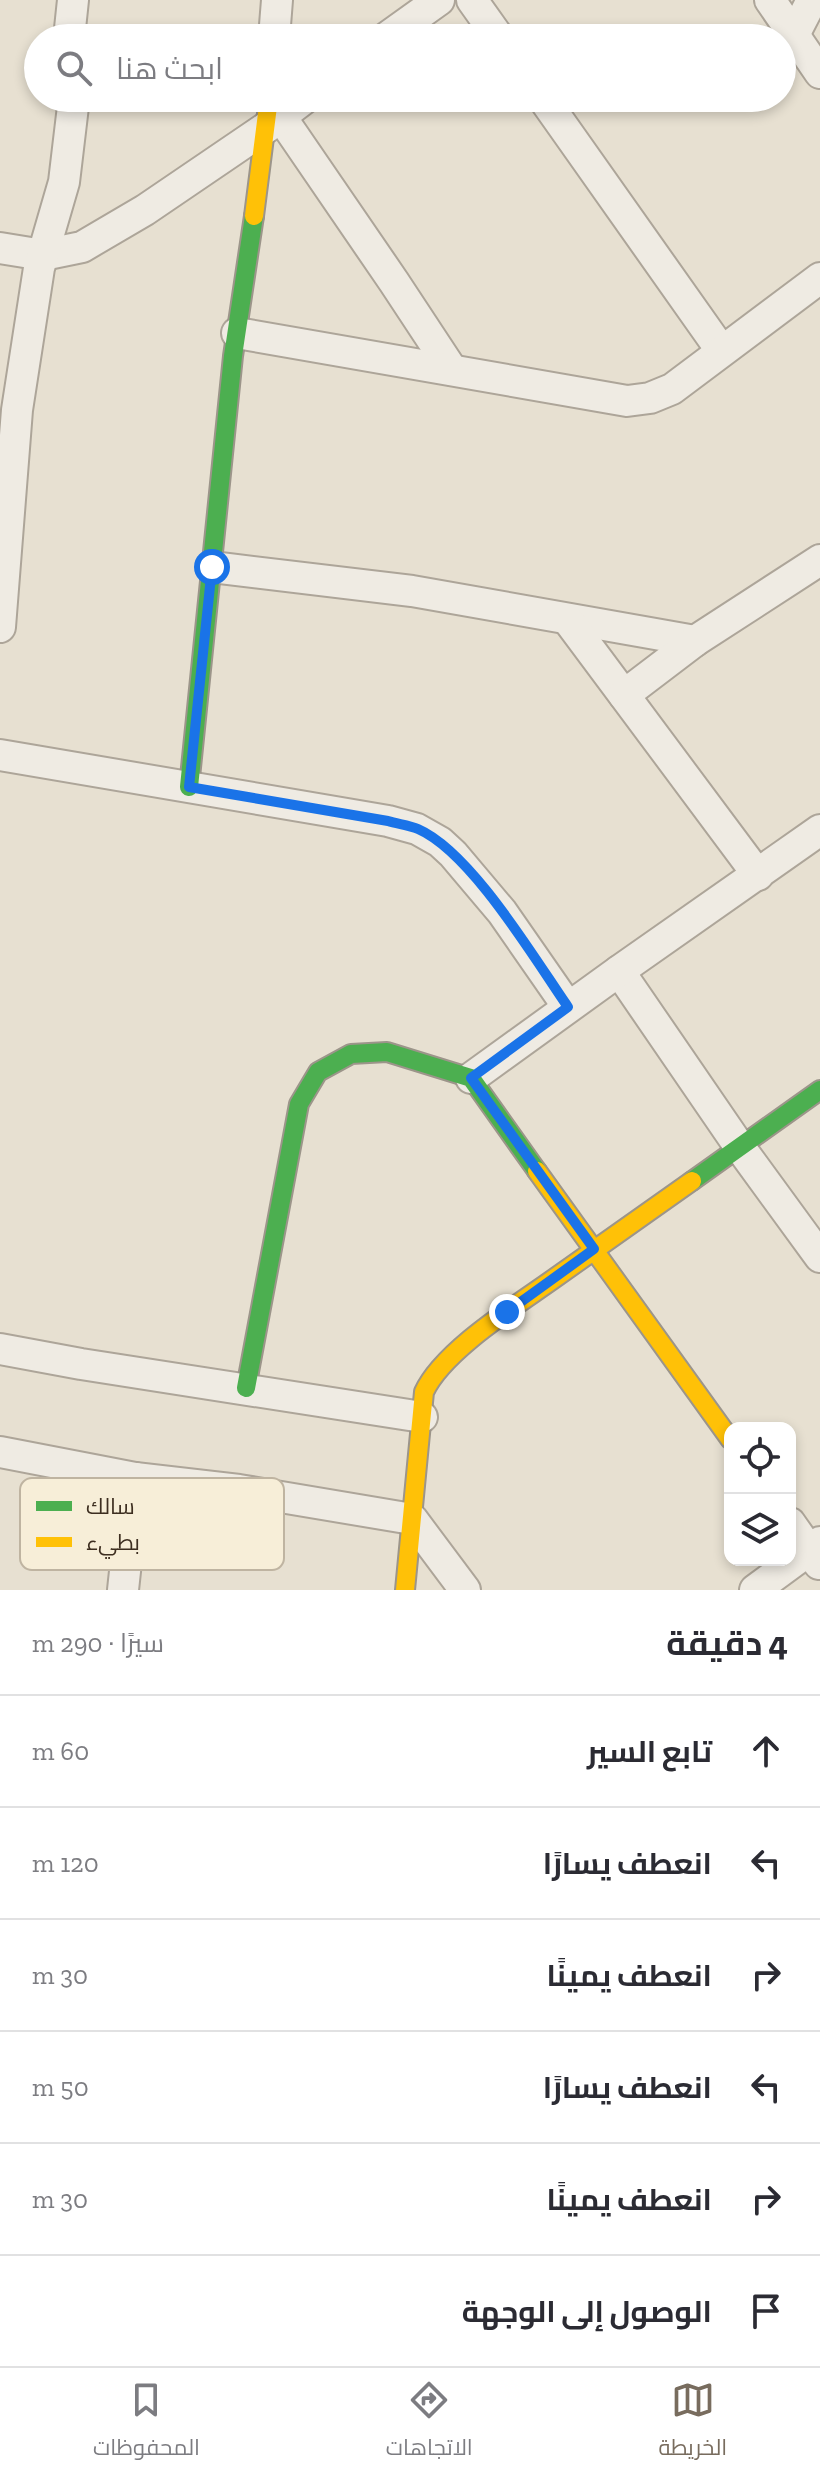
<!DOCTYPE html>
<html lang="ar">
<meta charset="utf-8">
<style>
body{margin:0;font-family:"Zilla Slab",Cairo,serif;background:#f2f2f3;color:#2b2b33;direction:rtl}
.controls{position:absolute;right:24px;bottom:24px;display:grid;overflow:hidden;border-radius:16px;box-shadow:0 4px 12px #0003}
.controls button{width:72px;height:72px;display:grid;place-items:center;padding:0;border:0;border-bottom:2px solid #e1e1e2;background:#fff;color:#2b2b33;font:40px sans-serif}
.stop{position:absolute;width:24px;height:24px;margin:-18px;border:6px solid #1a73e8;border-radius:50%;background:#fff}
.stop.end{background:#1a73e8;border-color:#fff;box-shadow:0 2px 8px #0008}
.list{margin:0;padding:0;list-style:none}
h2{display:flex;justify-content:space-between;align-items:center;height:104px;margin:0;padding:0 32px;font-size:34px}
h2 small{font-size:26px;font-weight:400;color:#7c7c81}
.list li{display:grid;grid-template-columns:52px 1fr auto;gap:24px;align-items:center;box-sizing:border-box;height:112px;padding:0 32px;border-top:2px solid #e1e1e2}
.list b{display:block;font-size:30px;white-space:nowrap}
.list em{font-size:26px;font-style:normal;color:#7c7c81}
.icon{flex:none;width:44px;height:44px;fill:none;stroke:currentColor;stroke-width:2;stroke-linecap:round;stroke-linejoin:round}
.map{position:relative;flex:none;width:820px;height:1590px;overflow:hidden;direction:ltr}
.search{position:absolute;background:#fff;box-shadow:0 4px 12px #0003;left:24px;right:24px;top:24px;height:88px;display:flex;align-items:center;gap:20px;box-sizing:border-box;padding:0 28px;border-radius:44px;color:#7c7c81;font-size:30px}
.sheet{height:776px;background:#fff}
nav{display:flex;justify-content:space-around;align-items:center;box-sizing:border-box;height:112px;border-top:2px solid #e1e1e2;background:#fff;font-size:22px;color:#7c7c81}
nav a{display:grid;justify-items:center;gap:4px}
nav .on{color:#786c5e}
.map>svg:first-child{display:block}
</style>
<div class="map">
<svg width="820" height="1590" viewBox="0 0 820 1590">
<rect width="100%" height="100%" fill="#e7e0d1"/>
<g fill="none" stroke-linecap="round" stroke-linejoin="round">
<defs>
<g id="street">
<polyline points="472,0 499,38"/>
<polyline points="770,0 820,73"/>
<polyline points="794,35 812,0"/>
<polyline points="69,38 73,0"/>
<polyline points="274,38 277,0"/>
<polyline points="386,38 439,0"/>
<polyline points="543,98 721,350"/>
<polyline points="281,117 394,282 452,370"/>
<polyline points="0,248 43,255 82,247 145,210 267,127 305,98"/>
<polyline points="237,333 627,401 650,398 672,389 820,278"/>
<polyline points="212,567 412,591 695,641"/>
<polyline points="568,620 758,875"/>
<polyline points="0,627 17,410 39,268 64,182 74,98"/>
<polyline points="624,695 695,641 820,560"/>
<polyline points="0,755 388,821 417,829 440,842 453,854 502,912 568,1007"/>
<polyline points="619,971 739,1146 820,1257"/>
<polyline points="471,1078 619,971 820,830"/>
<polyline points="0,1349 81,1364 422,1417"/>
<polyline points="0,1452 135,1478 239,1490 412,1519 465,1590"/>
<polyline points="790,1523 819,1564"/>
<polyline points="123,1590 135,1478"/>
<polyline points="755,1590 820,1542"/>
</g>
<g id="fast">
<polyline points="189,787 233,356 254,216"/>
<polyline points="692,1181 820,1090"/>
<polyline points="246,1388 299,1104 318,1072 351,1054 387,1052 471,1078 537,1171"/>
</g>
<g id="slow">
<polyline points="254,216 269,98"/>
<polyline points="537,1171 730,1439"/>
<path d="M405,1590L424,1392C443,1351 514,1307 552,1280C599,1247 645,1214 692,1181"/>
</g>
</defs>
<use href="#street" stroke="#ada599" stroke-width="34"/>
<use href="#fast" stroke="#9c958a" stroke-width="22"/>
<use href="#slow" stroke="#9c958a" stroke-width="22"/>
<use href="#street" stroke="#efebe3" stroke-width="30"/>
<use href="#fast" stroke="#4caf50" stroke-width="18"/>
<use href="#slow" stroke="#ffc107" stroke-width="18"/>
</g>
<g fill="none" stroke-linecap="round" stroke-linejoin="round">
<path stroke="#1a73e8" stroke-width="10" d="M212,567L189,787L388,821C397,824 409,825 418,829C471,852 534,958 568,1007L471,1078L594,1249L507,1312"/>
</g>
<rect x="20" y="1478" width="264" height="92" rx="12" fill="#f7eed8" stroke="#bfb4a1" stroke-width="2"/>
<rect x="36" y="1501" width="36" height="10" fill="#4caf50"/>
<rect x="36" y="1537" width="36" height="10" fill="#ffc107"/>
<g font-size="22" fill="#3d2e20">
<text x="86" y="1514">سالك</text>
<text x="86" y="1550">بطيء</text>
</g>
</svg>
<div class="controls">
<button><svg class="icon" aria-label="locate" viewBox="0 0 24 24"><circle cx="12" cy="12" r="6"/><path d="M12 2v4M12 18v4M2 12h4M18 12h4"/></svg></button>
<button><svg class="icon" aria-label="layers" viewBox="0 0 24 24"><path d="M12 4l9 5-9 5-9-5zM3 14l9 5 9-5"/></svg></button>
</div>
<div class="stop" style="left:212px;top:567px"></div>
<div class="stop end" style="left:507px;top:1312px"></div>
<div class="search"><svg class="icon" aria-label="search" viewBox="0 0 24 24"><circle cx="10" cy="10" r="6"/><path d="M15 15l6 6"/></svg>ابحث هنا</div>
</div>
<section class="sheet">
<h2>4 دقيقة<small>سيرًا · 290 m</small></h2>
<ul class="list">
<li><svg class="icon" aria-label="ahead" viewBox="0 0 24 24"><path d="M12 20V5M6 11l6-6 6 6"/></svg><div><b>تابع السير</b></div><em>60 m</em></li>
<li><svg class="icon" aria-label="left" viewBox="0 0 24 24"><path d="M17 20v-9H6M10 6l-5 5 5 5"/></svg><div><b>انعطف يسارًا</b></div><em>120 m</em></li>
<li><svg class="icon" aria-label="right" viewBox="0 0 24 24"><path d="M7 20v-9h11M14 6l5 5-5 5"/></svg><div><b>انعطف يمينًا</b></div><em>30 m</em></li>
<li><svg class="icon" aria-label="left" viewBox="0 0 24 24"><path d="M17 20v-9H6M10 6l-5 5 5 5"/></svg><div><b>انعطف يسارًا</b></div><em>50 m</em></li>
<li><svg class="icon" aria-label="right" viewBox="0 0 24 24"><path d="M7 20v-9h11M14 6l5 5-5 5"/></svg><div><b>انعطف يمينًا</b></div><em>30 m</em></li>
<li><svg class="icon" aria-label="arrive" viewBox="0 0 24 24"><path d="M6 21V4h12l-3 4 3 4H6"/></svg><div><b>الوصول إلى الوجهة</b></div></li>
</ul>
</section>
<nav>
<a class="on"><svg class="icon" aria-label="map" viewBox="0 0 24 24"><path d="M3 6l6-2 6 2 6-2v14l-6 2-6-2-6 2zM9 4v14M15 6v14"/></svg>الخريطة</a>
<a><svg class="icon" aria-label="directions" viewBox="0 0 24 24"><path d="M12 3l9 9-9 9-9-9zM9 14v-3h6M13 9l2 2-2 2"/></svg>الاتجاهات</a>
<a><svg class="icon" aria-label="saved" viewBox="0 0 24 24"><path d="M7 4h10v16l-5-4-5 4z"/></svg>المحفوظات</a>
</nav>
